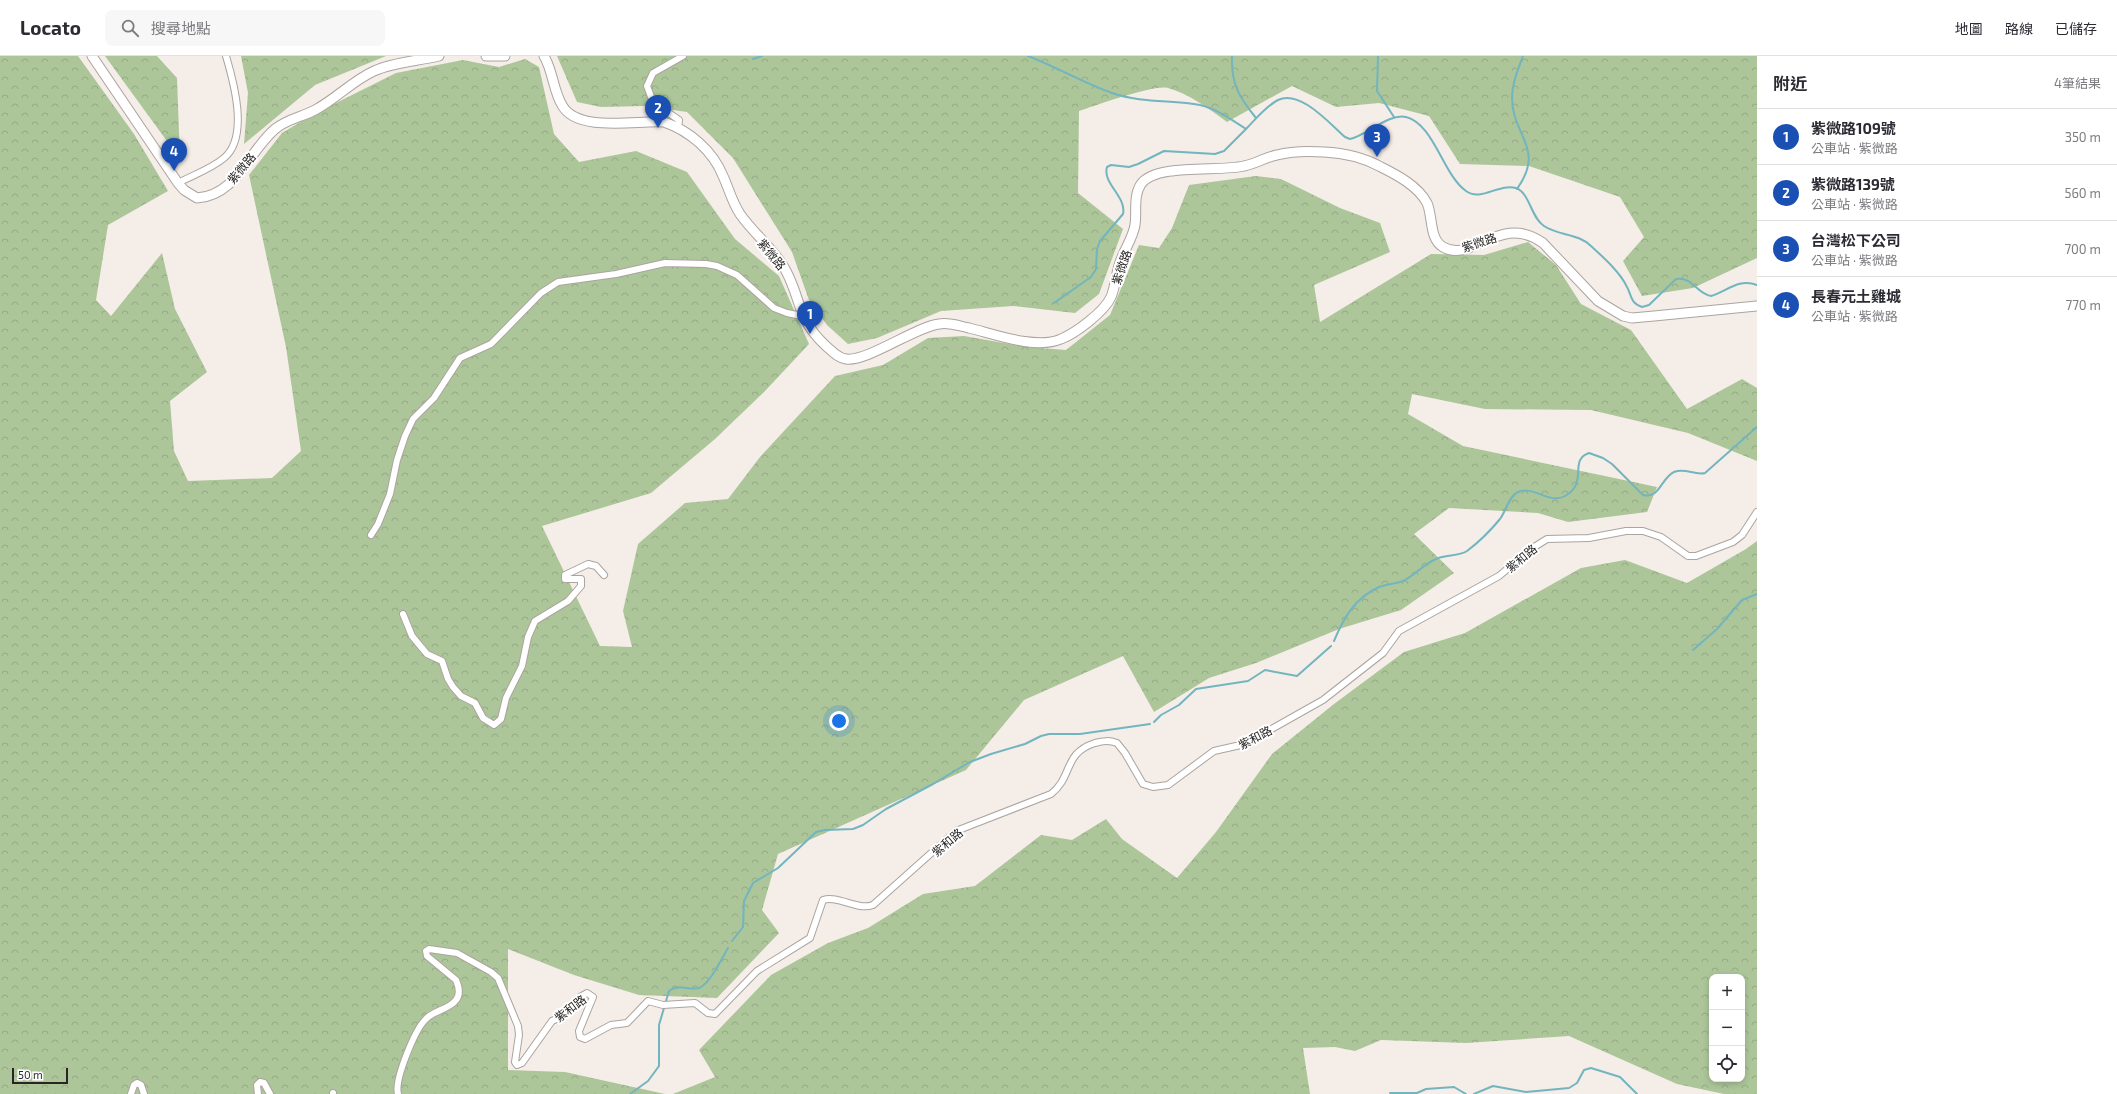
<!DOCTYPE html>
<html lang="zh-TW">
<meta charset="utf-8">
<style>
body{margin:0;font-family:"Exo 2","Noto Sans TC",sans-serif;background:#f7f7f7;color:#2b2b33}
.controls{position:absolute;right:12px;bottom:12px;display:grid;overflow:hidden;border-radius:8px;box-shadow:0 2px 6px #0003}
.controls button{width:36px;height:36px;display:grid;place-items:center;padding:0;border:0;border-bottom:1px solid #e1e1e2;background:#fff;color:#2b2b33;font:20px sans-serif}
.scale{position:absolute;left:12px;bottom:10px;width:56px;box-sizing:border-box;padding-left:4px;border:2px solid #282524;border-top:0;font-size:11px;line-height:14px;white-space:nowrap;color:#282524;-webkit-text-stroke:3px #fff;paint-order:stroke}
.you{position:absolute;left:839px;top:665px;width:14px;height:14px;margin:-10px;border:3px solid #fff;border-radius:50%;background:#1a73e8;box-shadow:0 0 0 6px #1a73e833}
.badge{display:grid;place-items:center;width:26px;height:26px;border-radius:50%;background:#ea580c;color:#fff;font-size:13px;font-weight:700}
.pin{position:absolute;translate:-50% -33px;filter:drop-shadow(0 1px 2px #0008)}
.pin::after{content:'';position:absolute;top:21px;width:14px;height:12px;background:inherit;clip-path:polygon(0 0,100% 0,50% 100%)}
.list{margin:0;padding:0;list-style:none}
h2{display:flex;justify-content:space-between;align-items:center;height:52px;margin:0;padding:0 16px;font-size:17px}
h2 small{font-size:13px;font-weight:400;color:#7c7c81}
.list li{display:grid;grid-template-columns:26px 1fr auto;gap:12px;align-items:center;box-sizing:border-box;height:56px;padding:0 16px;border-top:1px solid #e1e1e2}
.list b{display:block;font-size:15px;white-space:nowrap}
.list p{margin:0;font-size:13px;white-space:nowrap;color:#7c7c81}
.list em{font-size:13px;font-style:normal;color:#7c7c81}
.icon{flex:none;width:22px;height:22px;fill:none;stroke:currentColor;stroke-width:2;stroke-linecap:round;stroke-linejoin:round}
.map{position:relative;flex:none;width:1757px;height:1038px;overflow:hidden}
header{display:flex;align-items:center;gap:24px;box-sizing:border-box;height:56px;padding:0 20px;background:#fff;border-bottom:1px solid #e1e1e2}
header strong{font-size:19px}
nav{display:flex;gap:22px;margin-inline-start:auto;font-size:14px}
.search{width:280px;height:36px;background:#f7f7f7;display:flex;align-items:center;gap:10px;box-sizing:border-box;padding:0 14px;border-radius:8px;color:#7c7c81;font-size:15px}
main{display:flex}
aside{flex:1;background:#fff}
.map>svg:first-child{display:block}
</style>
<header>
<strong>Locato</strong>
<div class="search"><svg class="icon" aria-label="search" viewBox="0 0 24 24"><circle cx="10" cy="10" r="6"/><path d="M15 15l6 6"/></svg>搜尋地點</div>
<nav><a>地圖</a><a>路線</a><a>已儲存</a></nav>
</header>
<main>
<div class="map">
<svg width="1757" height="1038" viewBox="0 0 1757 1038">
<defs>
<pattern id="forest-crowns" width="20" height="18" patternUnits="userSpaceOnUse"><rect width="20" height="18" fill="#acc69a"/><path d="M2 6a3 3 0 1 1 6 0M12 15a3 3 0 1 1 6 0" fill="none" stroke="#94aa85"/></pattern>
</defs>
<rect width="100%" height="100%" fill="#f5ede8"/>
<g fill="url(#forest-crowns)" fill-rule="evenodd">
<polygon points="0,0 78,0 134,78 168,135 108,169 96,244 111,260 162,197 175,253 207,316 170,345 174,395 188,425 272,422 301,395 286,291 249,119 282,77 312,59 396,17 463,4 499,11 525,3 539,11 554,78 579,106 636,95 687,116 735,183 779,220 809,288 765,335 715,383 651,437 542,470 600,590 632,591 623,555 638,488 685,447 728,443 760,401 835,320 883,309 928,282 964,280 1027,291 1066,294 1110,259 1139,189 1159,192 1172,172 1189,129 1256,120 1281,123 1340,152 1380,167 1390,196 1314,229 1320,266 1431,198 1484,199 1528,186 1556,209 1581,248 1631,274 1687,353 1742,323 1757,332 1757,405 1688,377 1591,354 1485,353 1412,338 1408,358 1463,390 1657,431 1647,456 1568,466 1538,457 1449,452 1414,478 1454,517 1401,554 1339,573 1256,607 1209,622 1154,656 1123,600 1024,644 966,714 778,798 762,854 779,877 717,942 639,939 574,919 508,893 508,1014 565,1016 665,1038 0,1038"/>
<polygon points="105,0 157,0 177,22 180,103"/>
<polygon points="241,0 386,0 315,29 244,88 248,37"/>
<path d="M557,0H1757V202L1693,232L1642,240L1623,205L1644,181L1620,141L1529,110L1460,108L1429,60L1379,47L1336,51L1292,30L1227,66C1209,53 1190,38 1168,32C1155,28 1094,50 1079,55L1078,137L1123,173L1099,238L1075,257L1013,250L941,255L877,282L848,288L827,269L809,244L792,196L733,102L687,56L645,50L601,51L577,46Z"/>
<path d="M1757,485V1038H1724L1677,1028L1569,980L1466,987L1381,984L1355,995L1335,991L1303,992L1310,1038H673L715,1021L699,994L771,919L828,887L868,872L923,838L975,830L1041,779L1072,784L1106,763L1122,783L1177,822L1216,776L1272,698L1334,648L1404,596L1465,577L1581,512L1625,504L1687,527L1746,493ZM1712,921H1742V1023H1712Z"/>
</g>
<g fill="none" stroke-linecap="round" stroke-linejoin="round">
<g stroke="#72b5bf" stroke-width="2">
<path d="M1028,0C1057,11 1083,27 1112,37C1141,47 1171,44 1200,49C1217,53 1232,64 1246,73C1256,63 1266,50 1278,44C1300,33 1330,68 1345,81L1350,83C1367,79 1389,57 1406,61C1434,68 1443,119 1466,135C1481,146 1499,127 1516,132C1530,137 1531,162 1544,170C1559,180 1578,177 1591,190C1603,201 1620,216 1627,231C1632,240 1630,247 1642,251L1649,249L1676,223C1692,220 1697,238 1711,240C1727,235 1739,222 1757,229"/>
<path d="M1232,0C1231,28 1239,41 1256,62"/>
<polyline points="1378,0 1377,35 1394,61"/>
<polyline points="753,3 762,0"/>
<path d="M1517,133C1546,92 1512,80 1512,42C1512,28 1518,13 1523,0"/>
<path d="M1054,247L1091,221L1096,213L1097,193L1100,185L1123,158C1127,141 1102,127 1107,111L1111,109L1129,111L1138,108L1164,95L1215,98L1224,95L1246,73"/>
<path d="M1334,585C1344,561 1355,542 1379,531C1387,528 1395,528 1403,525C1415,519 1424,508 1436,503C1446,498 1458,501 1467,495C1479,486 1491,474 1500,463C1506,455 1509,440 1518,436C1534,429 1549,449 1565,440C1589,427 1568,404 1589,397L1603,402L1612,408L1643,439C1660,443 1661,422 1674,416C1685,411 1695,420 1705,417L1757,371"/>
<polyline points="1693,594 1717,573 1742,544 1757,538"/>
<polyline points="1154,666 1161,659 1179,649 1196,633 1248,625 1265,614 1297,620 1331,590"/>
<polyline points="732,885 743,871 744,845 753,827 778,812 816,776 825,774 853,773 863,769 886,753 933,728 970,706 991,698 1025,688 1041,680 1049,678 1080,678 1150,668"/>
<polyline points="1390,1037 1417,1037 1426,1033 1454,1031 1466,1038"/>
<path d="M630,1038L648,1025L659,1010V969L669,935C679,927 688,935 699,932C710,928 722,902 728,892"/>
<polyline points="1474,1038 1493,1030 1526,1036 1569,1032 1577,1027 1584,1014 1591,1012 1620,1021 1637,1038"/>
</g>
<defs>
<g id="street">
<polyline points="678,73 679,64 653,46 647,30 653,17 683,0"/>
<path d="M178,127C193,119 211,113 224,102C249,81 234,27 226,0"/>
<polyline points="371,479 378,468 390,438 397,404 405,380 413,363 434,342 460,302 491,288 541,237 558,226 616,218 665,207 706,208 717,210 737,219 774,252 787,257 802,260"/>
<polyline points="403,558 412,580 427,598 442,605 448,623 453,631 461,640 475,647 483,662 494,669 501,663 506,642 522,610 528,581 535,565 568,545 581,530 581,523 565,523 565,519 588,508 596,510 604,519"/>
<polyline points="333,1037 333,1038"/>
<polyline points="131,1038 134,1029 137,1027 141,1029 144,1038"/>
<polyline points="258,1038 257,1029 260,1026 264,1027 270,1038"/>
<path d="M398,1038C394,1024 415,974 425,964C433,954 449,954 456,944C461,938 459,931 456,924L427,900L426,895L429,893L457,897L491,916L498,922L518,970L519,979L515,1006L517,1009L522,1007L552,965L563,960L580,941L587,937L593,941L579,975L580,981L585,983L611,969L627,967L648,945L663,949L695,947L708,957L715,958L757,915L810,882L823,844C839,839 857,855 873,849L956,775L1051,738C1073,721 1063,697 1095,687C1103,685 1109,684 1117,687L1125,697L1143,728L1153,731L1168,729L1214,695L1245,688L1323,644L1383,597L1399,575L1499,520L1531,493L1547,483L1589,482L1626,475H1643L1661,481L1688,500H1696L1733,486L1742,479L1757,456"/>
</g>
<g id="secondary">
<path d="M92,0L178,127L184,134L197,142C237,139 248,96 275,73C287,63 302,61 315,54C336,43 352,25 374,15C393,6 418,5 439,0"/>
<polyline points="486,0 505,0"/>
<path d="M544,0C553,15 553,34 562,49C577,77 637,64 664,66C690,75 713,95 723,120C729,133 732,146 740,158C753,177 774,193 785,213C802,244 796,262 826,290C832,295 838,302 846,303C867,306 915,271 939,268C949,266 959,270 969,272C994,278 1036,294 1061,283C1076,277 1104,256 1111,241C1116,229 1116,214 1122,201C1126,191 1133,181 1135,169C1137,156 1133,140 1141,128C1156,107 1219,116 1244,110C1255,108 1266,101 1277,99C1292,95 1309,95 1324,96C1345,97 1363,101 1381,111C1397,119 1418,130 1427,147C1433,160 1429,183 1443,191C1472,208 1500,156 1543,187L1598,245L1623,260L1632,262L1654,260L1757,250"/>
</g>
</defs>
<use href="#street" stroke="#aba49f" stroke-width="8"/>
<use href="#secondary" stroke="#aba49f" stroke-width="11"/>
<use href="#street" stroke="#fff" stroke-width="6"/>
<use href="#secondary" stroke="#fff" stroke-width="9"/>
</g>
<g text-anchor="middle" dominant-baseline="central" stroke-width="4" stroke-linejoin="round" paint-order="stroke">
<g font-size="12" fill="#282524" stroke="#fff">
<text transform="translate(241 112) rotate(-50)">紫微路</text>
<text transform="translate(1479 186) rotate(-18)">紫微路</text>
<text transform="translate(772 198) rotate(51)">紫微路</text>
<text transform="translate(1121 211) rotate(-71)">紫微路</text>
<text transform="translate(1521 502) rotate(-39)">紫和路</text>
<text transform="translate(1255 681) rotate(-27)">紫和路</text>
<text transform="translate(947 786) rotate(-40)">紫和路</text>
<text transform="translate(570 952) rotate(-37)">紫和路</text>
</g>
</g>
</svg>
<div class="controls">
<button>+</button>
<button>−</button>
<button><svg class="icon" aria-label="locate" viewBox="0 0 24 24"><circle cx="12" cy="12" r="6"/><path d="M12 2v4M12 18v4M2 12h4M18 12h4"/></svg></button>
</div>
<div class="scale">50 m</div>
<div class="you"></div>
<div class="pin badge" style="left:810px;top:278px;background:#1a4fb4">1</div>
<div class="pin badge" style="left:658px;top:72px;background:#1a4fb4">2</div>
<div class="pin badge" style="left:1377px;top:101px;background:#1a4fb4">3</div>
<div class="pin badge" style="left:174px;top:115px;background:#1a4fb4">4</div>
</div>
<aside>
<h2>附近<small>4筆結果</small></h2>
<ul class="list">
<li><span class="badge" style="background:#1a4fb4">1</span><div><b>紫微路109號</b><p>公車站 · 紫微路</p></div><em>350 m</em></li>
<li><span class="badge" style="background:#1a4fb4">2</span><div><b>紫微路139號</b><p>公車站 · 紫微路</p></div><em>560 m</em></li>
<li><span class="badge" style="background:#1a4fb4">3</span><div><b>台灣松下公司</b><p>公車站 · 紫微路</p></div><em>700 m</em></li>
<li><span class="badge" style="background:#1a4fb4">4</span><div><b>長春元土雞城</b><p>公車站 · 紫微路</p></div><em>770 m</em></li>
</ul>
</aside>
</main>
